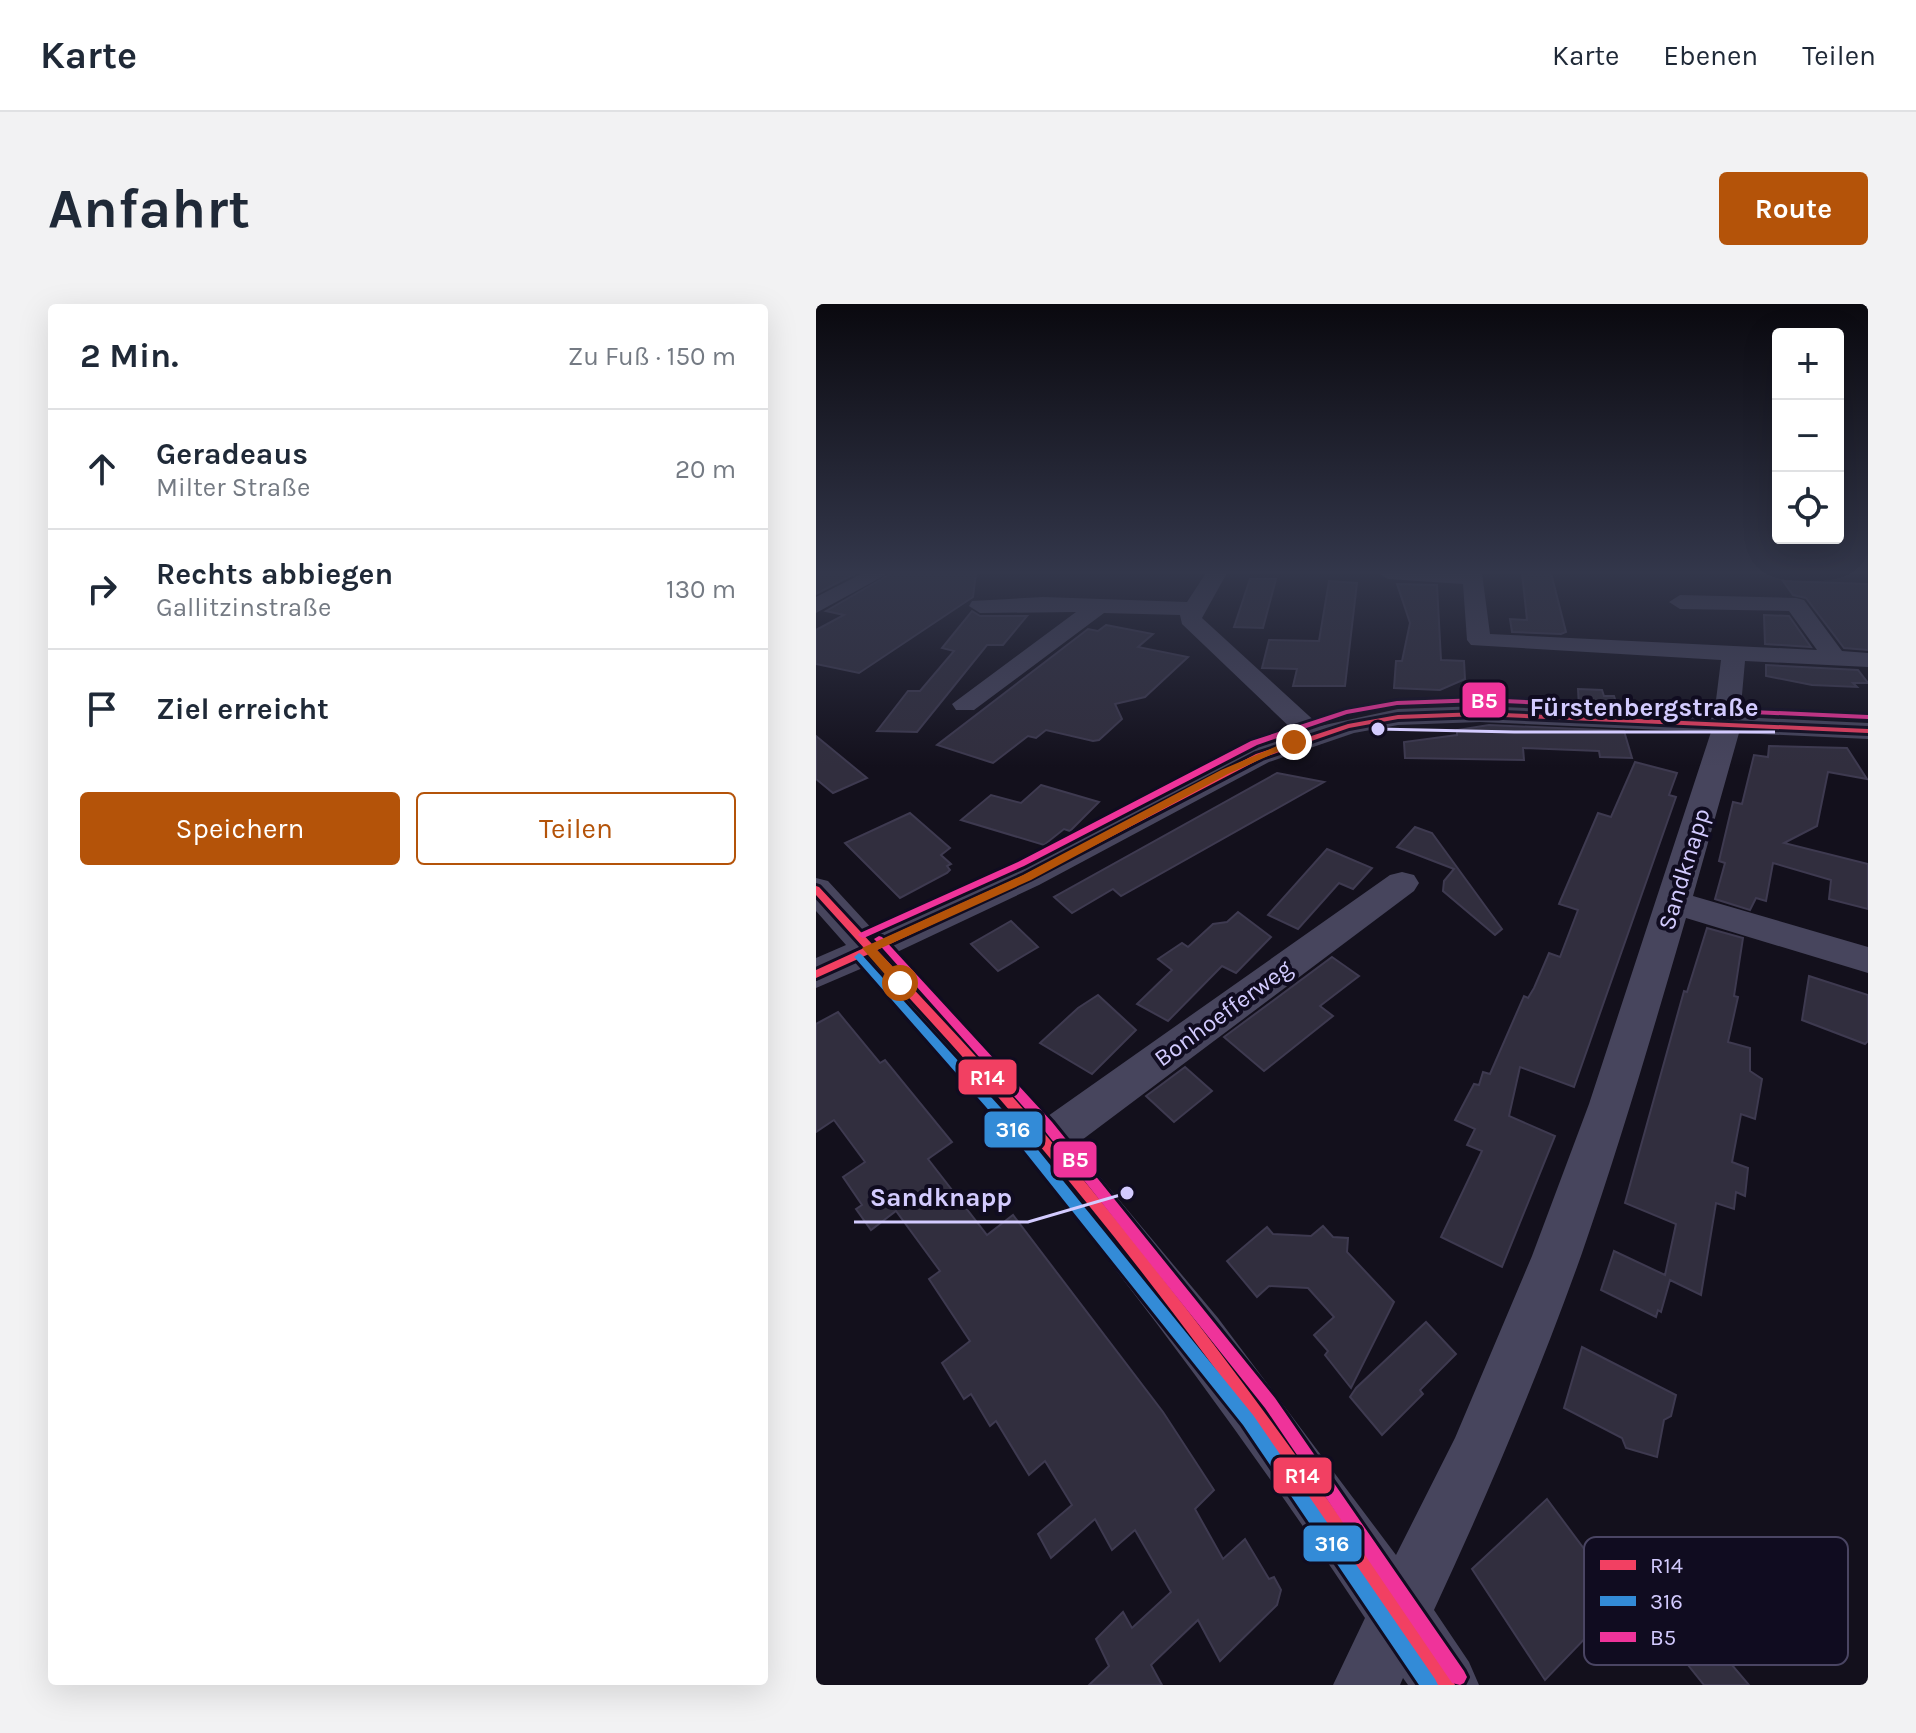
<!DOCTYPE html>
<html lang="de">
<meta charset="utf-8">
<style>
body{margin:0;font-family:Karla,sans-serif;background:#f2f2f3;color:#1f2937}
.controls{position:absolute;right:24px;top:24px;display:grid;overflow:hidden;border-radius:8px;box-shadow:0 8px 32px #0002}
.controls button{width:72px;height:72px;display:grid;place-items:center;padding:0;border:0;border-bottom:2px solid #e0e1e3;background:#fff;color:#1f2937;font:40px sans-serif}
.stop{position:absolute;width:24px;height:24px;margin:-18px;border:6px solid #b45309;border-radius:50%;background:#fff}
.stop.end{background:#b45309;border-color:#fff;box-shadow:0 2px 8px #0008}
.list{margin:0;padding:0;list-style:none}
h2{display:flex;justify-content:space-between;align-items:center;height:104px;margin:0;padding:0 32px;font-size:34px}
h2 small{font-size:26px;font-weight:400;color:#747a83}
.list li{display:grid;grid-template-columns:52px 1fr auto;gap:24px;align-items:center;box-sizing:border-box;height:120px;padding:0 32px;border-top:2px solid #e0e1e3}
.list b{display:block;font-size:30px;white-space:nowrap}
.list p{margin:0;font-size:26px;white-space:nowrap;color:#747a83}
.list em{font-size:26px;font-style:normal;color:#747a83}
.actions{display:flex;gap:16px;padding:24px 32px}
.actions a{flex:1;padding:18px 0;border:2px solid #b45309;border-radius:8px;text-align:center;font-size:28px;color:#b45309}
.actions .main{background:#b45309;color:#fff}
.icon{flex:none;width:44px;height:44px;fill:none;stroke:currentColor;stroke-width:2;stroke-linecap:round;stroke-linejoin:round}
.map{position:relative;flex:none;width:1052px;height:1381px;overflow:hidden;border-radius:8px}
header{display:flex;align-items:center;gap:48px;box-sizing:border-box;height:112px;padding:0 40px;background:#fff;border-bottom:2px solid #e0e1e3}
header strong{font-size:38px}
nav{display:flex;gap:44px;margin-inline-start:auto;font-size:28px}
.intro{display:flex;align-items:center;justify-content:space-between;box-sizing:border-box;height:192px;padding:0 48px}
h1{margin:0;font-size:56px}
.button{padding:20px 36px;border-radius:8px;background:#b45309;color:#fff;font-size:28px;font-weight:700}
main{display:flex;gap:48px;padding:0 48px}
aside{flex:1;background:#fff;border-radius:8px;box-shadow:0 8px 32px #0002}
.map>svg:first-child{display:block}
</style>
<header>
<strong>Karte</strong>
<nav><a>Karte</a><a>Ebenen</a><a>Teilen</a></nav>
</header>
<div class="intro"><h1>Anfahrt</h1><a class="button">Route</a></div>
<main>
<aside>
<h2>2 Min.<small>Zu Fuß · 150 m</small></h2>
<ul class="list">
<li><svg class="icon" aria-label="ahead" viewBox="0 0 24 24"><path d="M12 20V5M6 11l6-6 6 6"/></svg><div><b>Geradeaus</b><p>Milter Straße</p></div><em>20 m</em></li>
<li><svg class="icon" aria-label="right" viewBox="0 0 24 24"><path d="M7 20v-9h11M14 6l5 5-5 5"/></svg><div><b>Rechts abbiegen</b><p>Gallitzinstraße</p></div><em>130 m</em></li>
<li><svg class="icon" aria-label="arrive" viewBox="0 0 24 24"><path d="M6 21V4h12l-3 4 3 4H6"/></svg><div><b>Ziel erreicht</b></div></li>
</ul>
<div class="actions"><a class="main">Speichern</a><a>Teilen</a></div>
</aside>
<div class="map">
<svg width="1052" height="1381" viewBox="0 0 1052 1381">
<rect width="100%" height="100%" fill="#13101c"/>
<g fill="#312e3e" stroke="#3e3a50" stroke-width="2">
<polygon points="0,269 40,269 0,290"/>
<polygon points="76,269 160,269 157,293 43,369 0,360 0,326 28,311 10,307"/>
<polygon points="706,269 735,269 750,328 745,330 696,328 694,315 711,316"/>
<polygon points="434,275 460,275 447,324 418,323"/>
<polygon points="513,277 541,279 529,382 477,382 481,365 446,364 453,336 503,337"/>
<polygon points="967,277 1052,280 1052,346 1028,344 990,294 977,291"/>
<polygon points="581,280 621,281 625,356 648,357 649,375 624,386 578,384 580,357 586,357 594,319"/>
<polygon points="156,307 164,312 211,312 187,341 171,341 101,428 61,427 92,387 104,387 138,347 126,344"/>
<polygon points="948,311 973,312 995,343 949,340"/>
<polygon points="290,321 337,330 322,343 372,353 329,393 299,400 306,415 283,436 277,437 230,426 220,434 212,432 177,459 121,441 272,325 282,327"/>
<polygon points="950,361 1042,366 1052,379 1037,379 1041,383 996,381 950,372"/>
<polygon points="762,385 786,386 788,392 798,392 802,405 763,403"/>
<polygon points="673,421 808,427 816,454 784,453 783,447 707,444 708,456 589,454 588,438 641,431 641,426"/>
<polygon points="0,432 51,474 17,489 0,475"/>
<polygon points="953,442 1031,444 1051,475 1012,468 1001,522 968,539 1052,560 1052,605 1013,595 1015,576 957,559 950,597 940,594 934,606 899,595 909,559 903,557 917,498 926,500 938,451 952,453"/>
<polygon points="819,458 861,469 853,491 860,493 758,783 704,763 693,812 739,832 686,963 625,933 666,847 651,841 659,825 639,816 658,780 663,781 667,768 674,770 708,692 712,694 718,684 733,649 744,653 762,606 743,600 782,509 795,513"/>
<polygon points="461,469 508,478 305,592 297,585 256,609 238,593"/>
<polygon points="225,481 283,498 254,527 248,525 228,541 145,516 175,491 205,499"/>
<polygon points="94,509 134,544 125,551 135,560 131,562 134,566 131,569 84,594 29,539"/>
<polygon points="599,523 616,529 686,625 679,631 627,587 628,577 638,565 581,543"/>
<polygon points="511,545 556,564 537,585 523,579 482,625 452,611"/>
<polygon points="422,608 455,633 420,669 406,662 352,717 321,700 356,666 342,655 366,639 372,643 397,620 411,618"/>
<polygon points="195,617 222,643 182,667 155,640"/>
<polygon points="891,624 927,634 918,692 922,693 912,738 934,744 934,767 946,775 939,815 925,810 916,858 932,864 929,892 920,888 918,905 900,899 885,991 854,976 845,1008 842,1006 840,1013 785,986 798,947 849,971 860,920 809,899 868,687 871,688"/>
<polygon points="516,653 543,672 504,702 517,712 448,767 408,733"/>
<polygon points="993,672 1052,691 1052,737 1049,740 986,716"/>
<polygon points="282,691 320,726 276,770 224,739 262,704"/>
<polygon points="22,708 64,759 69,756 136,838 112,855 171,931 197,911 347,1108 398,1186 379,1205 407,1255 429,1235 453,1275 458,1273 465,1286 461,1301 404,1357 382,1316 335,1361 346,1381 273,1381 293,1362 280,1335 307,1308 316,1324 355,1288 319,1226 296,1246 279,1215 235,1254 222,1230 256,1201 229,1157 213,1171 180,1117 174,1122 155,1090 148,1095 126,1059 154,1037 113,975 124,967 80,907 55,926 40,905 46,901 27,873 49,858 18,816 0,828 0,720"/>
<polygon points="369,763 396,787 358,818 330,792"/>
<polygon points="507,922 517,933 532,934 531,948 578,998 535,1084 509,1051 512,1047 498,1031 518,1013 492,984 453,982 441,993 411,957 451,923 457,930 495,932"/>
<polygon points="610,1018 640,1050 604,1086 607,1090 566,1131 534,1093 540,1084"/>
<polygon points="766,1043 860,1091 855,1112 848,1116 841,1153 810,1144 806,1134 748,1104"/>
<polygon points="731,1195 806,1296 729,1376 656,1265"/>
<polygon points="893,1334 933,1381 888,1381 872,1361"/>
</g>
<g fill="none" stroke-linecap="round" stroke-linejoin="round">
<g fill="#47455d" fill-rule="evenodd">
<polygon points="47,269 73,269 0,309 0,293"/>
<path d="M390,269H411L386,314L504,422L582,405L664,402L898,412L905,356L655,341L651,336L647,280L572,275L562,269H666L674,330L1001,346L973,307L864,305L853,298L864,291L980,294L988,296L1026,347L1052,349V363L929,357L924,413L1052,419V435L923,429L877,592L1052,643V669L870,614C837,727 804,840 765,952C722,1072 672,1190 618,1306L653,1358L663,1381H592L587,1374L584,1381H517L549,1314C397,1085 231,868 49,663L0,684V654L30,641L0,607V574L12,577L59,628L199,565L433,446L481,430L366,320L364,311L288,309L158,406H140L136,400L260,308L164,309L153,302L156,297L227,293L371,298ZM664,418L895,428L773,800L716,952L639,1134L580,1251L402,1014L258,842L598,587L603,579L598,571L586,568L574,571L232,812L79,649L223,581L453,458L538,429L582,421Z"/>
</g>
<defs>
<path id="bus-1" d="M664,408L1052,425V429L664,412L582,415L533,424L446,454L214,575L61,646C118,707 175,767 229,830C376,1003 509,1187 636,1375L639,1381H620C495,1193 364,1008 218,835C165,772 109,711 53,650L0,674V666L48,644L0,591V582L3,583L56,640L208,571L440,450L532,420L582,411Z"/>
<polygon id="bus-2" points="43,649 46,651 214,836 437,1111 619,1375 622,1381 603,1381 427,1121 206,844 40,655 38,653"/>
<g id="bus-3">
<polygon points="665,394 1052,411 1052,415 665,398 581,401 531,410 441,441 208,562 50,633 47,634 42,631 44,629 202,558 435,437 530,406 581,397"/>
<polygon points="63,632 66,633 236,818 459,1094 648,1367 651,1373 648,1379 644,1381 636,1379 449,1104 228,826 60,637 58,635"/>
</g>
</defs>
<use href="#bus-1" stroke="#100c20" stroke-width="6"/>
<use href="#bus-2" stroke="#100c20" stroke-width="6"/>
<use href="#bus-3" stroke="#100c20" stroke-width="6"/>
<use href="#bus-1" fill="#f24062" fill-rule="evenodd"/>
<use href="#bus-2" fill="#338bd7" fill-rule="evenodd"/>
<use href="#bus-3" fill="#ef339a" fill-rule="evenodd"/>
</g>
<linearGradient id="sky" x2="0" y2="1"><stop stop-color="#0a090f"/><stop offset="0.58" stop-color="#33374b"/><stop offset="1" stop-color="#33374b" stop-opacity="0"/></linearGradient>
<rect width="1052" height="463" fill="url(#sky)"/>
<polygon fill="#b45309" points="475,436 483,438 412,470 215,576 61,646 89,676 89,683 80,683 46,644 207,571 405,466"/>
<g text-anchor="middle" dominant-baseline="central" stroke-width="8" stroke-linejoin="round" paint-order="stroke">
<g font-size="24" fill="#d3cbff" stroke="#100c20">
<text transform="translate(868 565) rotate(-73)">Sandknapp</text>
<text transform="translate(407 709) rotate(-36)">Bonhoefferweg</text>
</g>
</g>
<rect x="768" y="1233" width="264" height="128" rx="12" fill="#100c20" stroke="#4a4563" stroke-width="2"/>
<rect x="784" y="1256" width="36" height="10" fill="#f24062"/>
<rect x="784" y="1292" width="36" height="10" fill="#338bd7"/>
<rect x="784" y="1328" width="36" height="10" fill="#ef339a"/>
<g font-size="22" fill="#d3cbff">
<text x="834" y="1269">R14</text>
<text x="834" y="1305">316</text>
<text x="834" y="1341">B5</text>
</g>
<path fill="none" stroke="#d3cbff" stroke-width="3" d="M562 425L698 428H959M311 889L212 918H38"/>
<g fill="#d3cbff" stroke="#100c20" stroke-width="3">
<circle cx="562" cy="425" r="8"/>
<circle cx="311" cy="889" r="8"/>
</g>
<g font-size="26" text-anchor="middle" font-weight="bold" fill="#d3cbff" stroke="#100c20" stroke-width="8" stroke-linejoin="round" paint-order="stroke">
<text x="828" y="412">Fürstenbergstraße</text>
<text x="125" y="902">Sandknapp</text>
</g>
<g stroke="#100c20" stroke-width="3">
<rect x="645" y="377" width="46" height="38" rx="8" fill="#ef339a"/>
<rect x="141" y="754" width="61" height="38" rx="8" fill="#f24062"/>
<rect x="167" y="806" width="61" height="39" rx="8" fill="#338bd7"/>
<rect x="236" y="836" width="46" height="39" rx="8" fill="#ef339a"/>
<rect x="456" y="1152" width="61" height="39" rx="8" fill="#f24062"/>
<rect x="486" y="1220" width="61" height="39" rx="8" fill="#338bd7"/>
</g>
<g font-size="22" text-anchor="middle" font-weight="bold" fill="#fff">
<text x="668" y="404">B5</text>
<text x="171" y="781">R14</text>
<text x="197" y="833">316</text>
<text x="259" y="863">B5</text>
<text x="486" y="1179">R14</text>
<text x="516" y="1247">316</text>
</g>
</svg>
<div class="controls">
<button>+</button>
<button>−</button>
<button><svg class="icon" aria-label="locate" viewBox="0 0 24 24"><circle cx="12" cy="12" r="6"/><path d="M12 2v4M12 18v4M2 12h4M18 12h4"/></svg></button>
</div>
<div class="stop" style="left:84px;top:679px"></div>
<div class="stop end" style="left:478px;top:438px"></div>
</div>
</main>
